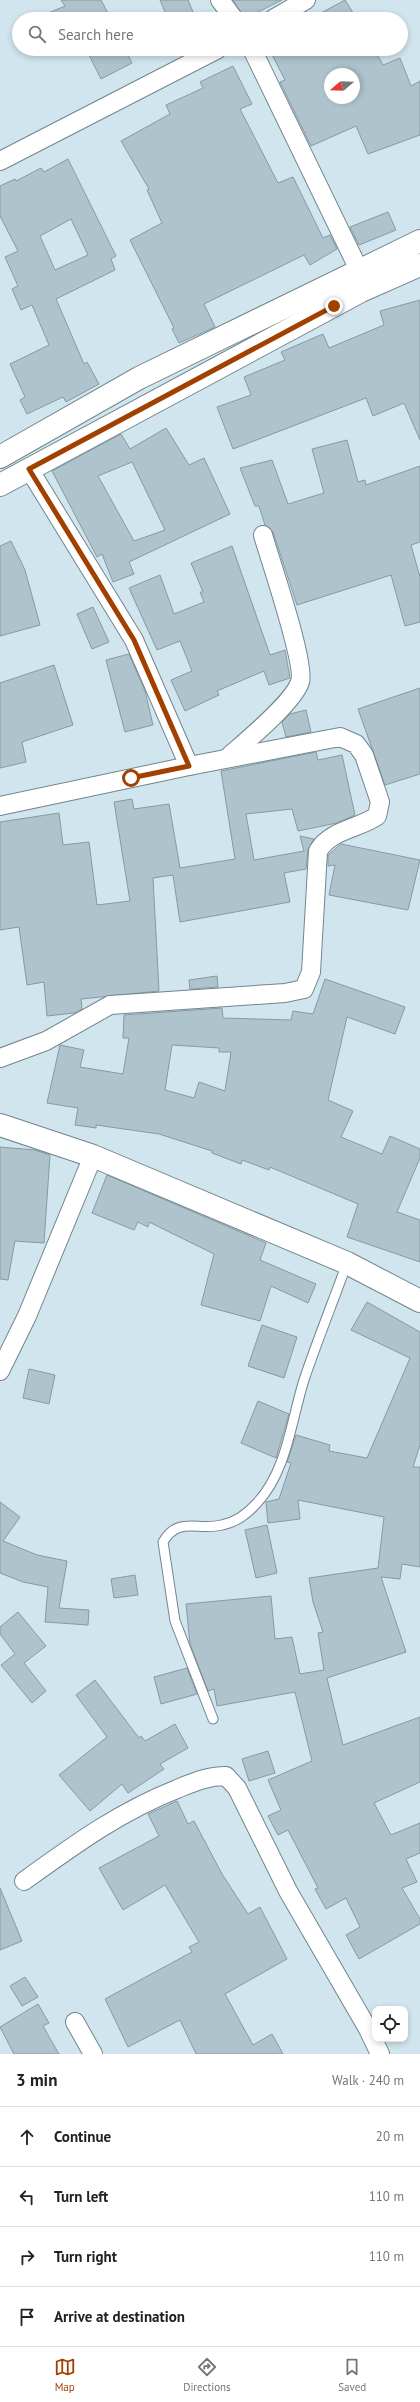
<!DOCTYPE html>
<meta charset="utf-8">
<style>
body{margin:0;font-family:"PT Sans",sans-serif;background:#f6f6f6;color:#222}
.controls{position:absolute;right:12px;bottom:12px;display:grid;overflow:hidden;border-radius:8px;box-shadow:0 2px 6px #0003}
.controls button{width:36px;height:36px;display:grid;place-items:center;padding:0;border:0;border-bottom:1px solid #e0e0e0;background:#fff;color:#222;font:20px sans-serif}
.compass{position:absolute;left:324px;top:68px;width:36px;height:36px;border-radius:50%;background:#fff;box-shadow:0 2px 6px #0003;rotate:251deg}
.stop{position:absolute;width:12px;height:12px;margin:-9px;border:3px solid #a24000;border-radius:50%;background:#fff}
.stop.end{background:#a24000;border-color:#fff;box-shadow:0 1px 4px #0008}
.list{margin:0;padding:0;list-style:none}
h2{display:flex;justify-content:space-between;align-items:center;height:52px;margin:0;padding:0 16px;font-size:17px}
h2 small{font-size:13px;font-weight:400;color:#767676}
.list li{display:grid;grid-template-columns:26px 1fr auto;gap:12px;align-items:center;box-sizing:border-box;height:60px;padding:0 16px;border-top:1px solid #e0e0e0}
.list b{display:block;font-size:15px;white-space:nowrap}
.list em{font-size:13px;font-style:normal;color:#767676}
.icon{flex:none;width:22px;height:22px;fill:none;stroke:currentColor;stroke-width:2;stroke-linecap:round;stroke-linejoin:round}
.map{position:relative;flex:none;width:420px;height:2054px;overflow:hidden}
.search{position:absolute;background:#fff;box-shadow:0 2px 6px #0003;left:12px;right:12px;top:12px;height:44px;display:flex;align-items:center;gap:10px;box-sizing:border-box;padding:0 14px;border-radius:22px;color:#767676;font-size:15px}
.sheet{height:292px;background:#fff}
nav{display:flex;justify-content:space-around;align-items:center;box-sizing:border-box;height:56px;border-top:1px solid #e0e0e0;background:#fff;font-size:11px;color:#767676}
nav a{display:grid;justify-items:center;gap:2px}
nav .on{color:#a24000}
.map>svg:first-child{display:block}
</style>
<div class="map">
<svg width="420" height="2054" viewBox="0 0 420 2054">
<rect width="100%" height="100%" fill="#d0e5ee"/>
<g fill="#aec3cc" stroke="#869aa3" fill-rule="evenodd">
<polygon points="61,0 101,0 111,19 34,19 65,6"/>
<polygon points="160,0 188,0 196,19 168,19"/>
<polygon points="233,0 282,0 244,19"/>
<polygon points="345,0 357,19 310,19"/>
<polygon points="30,49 49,49 33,56"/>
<polygon points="86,49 125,49 132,63 101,79"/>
<path d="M269,49H374L383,65L400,58L411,86L420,81V135L368,154L356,126L311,146L280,82L285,80ZM330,74H354V98H330Z"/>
<polygon points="233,66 252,104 240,109 278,183 293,177 323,238 330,235 337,249 310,265 304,255 204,304 215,327 179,343 172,329 174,328 130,240 162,223 147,190 149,189 121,141 170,114 166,105 203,88 200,82"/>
<path d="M68,159L116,256L111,259L115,270L56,299L84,364L87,362L99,384L66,402L63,397L27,414L20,400L25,397L10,364L49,345L32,305L21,310L12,289L18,286L5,257L18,251L0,216V186L15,179L16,181L41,168L44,172ZM71,219L88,255L55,270L40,236Z"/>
<polygon points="388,212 396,230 359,245 350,227"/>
<polygon points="420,300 420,440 404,403 373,416 366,398 233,449 217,407 251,395 244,377 285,360 281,352 323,334 329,348 384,325 380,311"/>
<path d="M166,428L189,465L204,458L230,514L129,562L134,574L113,582L102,554L97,557L52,471L121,434L130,449ZM132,462L165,530L134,541L98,476Z"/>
<polygon points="347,440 358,482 365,480 366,485 420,466 420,542 411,545 420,577 420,622 405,626 391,575 297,605 273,532 265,525 259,506 255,506 240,468 272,460 288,504 324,493 312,449"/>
<polygon points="11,541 25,570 40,625 0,636 0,546"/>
<polygon points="232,546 270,655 285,650 290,678 269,685 264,671 217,691 219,695 185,711 171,680 192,671 180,641 157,650 129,588 160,575 174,614 204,602 200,592 203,592 191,563"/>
<polygon points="93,607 109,642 92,649 77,614"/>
<polygon points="129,654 145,691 153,725 125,732 106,660"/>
<polygon points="54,665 73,725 22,742 26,762 0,768 0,683"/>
<polygon points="420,688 420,774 385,785 358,709"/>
<polygon points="306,710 311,732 286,737 282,722 290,714"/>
<polygon points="316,752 318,760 342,755 355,815 337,823 298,831 292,809 246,814 254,860 304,851 300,836 314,839 308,850 306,869 284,873 290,902 180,922 173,875 153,878 159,991 81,999 82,1009 74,1013 47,1016 44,982 27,985 19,927 0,930 0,822 59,813 63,845 89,842 97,905 130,901 114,802 132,799 134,809 169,804 180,868 235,859 221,771"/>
<polygon points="341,844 420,860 408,910 329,895 335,865 328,866 328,855"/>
<polygon points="217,976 218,987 190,989 189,980"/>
<path d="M325,979L405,1007L395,1034L347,1017L328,1100L353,1111L341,1137L382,1154L390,1136L420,1149V1158L397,1212L420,1220V1262L347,1237L358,1204L270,1167L269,1170L242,1160L241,1164L212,1153V1151L159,1134L96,1125V1128L75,1125L78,1108L47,1103L60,1045L84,1050L80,1067L123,1074L129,1038H123L124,1015L222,1008L223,1018L291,1020L293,1011L313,1014ZM172,1045L219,1048V1052H231L225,1091L199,1082L194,1098L165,1090Z"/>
<polygon points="0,1147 35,1150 50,1155 44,1243 15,1241 8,1280 0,1279"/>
<polygon points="107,1175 266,1243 260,1260 316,1284 308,1303 271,1286 260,1321 201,1305 214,1254 149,1222 148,1227 138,1222 134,1230 92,1213"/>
<polygon points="367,1302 420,1332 420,1445 413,1467 420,1467 420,1567 402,1564 400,1579 381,1577 406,1652 327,1678 343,1745 420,1717 420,1782 374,1803 391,1835 420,1823 420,1853 406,1859 417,1882 402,1888 420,1919 420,1924 359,1959 346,1935 360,1927 346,1898 326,1909 315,1889 318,1888 288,1830 278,1835 268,1816 281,1810 268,1780 312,1761 295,1692 217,1706 214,1689 208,1691 190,1644 186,1604 271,1596 275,1639 292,1637 300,1674 324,1670 318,1633 323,1632 313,1602 309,1578 378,1568 384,1517 298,1500 300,1519 268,1523 266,1502 279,1499 291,1463 287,1462 296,1435 330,1445 329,1451 367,1458 410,1358 351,1330"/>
<polygon points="262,1325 297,1337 284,1378 248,1366"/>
<polygon points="29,1369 55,1375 49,1404 23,1398"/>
<polygon points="258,1401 289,1414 276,1458 241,1443"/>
<polygon points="0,1502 20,1517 3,1541 37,1555 67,1561 59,1608 89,1610 88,1625 45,1622 48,1587 23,1582 0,1573"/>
<polygon points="267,1525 277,1573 256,1578 245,1530"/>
<polygon points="135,1575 138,1595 114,1598 111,1579"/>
<polygon points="18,1612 46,1646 24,1663 46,1691 32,1703 1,1665 15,1654 0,1634 0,1627"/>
<polygon points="187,1668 197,1694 161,1704 154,1677"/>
<polygon points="95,1680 139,1738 141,1736 145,1741 175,1724 188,1748 160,1764 164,1769 128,1793 122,1784 90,1811 59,1775 107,1737 76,1695"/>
<polygon points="268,1751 275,1773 249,1781 242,1759"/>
<polygon points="177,1801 188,1824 194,1821 222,1874 248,1914 260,1907 287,1959 225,1994 253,2045 272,2034 283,2054 196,2054 180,2020 128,2047 105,1999 192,1952 189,1947 199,1942 165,1885 123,1910 99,1868 159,1836 148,1814"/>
<polygon points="0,1888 22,1941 0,1950"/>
<polygon points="25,1977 38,1997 22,2006 10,1986"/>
<polygon points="38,2004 49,2023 43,2026 59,2054 14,2054 0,2027"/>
</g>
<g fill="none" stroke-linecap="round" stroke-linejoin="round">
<defs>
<path id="service" d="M213,1719L175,1621L163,1542C178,1516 197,1531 222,1525C237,1522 247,1514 257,1503C287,1471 291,1421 304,1380C317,1341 333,1302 347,1263"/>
<g id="minor">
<polyline points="220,0 234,19"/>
<polyline points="273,19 306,0"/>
<polyline points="252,49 359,270"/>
<polyline points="0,161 218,49"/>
<polyline points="29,469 134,640 189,766"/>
<path d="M227,758C245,742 293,703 300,682C306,664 270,560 263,535"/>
<path d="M0,806L189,766L340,737L356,744L364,755L380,802L377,816C358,829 330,830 318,851L311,972L304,989L285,993L110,1005L46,1041L0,1058"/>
<polyline points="0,1371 27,1316 93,1156"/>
<path d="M24,1881C74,1845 119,1812 177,1789C194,1782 208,1776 226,1776L237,1788L288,1891L368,2029L380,2054"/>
<polyline points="75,2022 93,2054"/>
</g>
<polyline id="tertiary" points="0,1125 93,1156 347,1263 420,1301"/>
<g id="secondary">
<polyline points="0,457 139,378 420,241"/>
<polyline points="0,485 361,291 420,265"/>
</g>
</defs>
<use href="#service" stroke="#72858d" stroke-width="11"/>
<use href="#minor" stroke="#72858d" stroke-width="20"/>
<use href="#tertiary" stroke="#72858d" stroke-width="24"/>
<use href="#secondary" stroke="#72858d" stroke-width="24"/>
<use href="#service" stroke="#fff" stroke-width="9"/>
<use href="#minor" stroke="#fff" stroke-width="18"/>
<use href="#tertiary" stroke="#fff" stroke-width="22"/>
<use href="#secondary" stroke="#fff" stroke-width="22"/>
</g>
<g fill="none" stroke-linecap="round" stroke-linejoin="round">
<polyline stroke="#a24000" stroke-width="5" points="131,778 189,766 134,640 29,469 334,306"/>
</g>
</svg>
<div class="controls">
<button><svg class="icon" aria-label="locate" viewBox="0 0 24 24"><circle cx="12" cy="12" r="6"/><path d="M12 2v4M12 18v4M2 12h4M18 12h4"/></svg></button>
</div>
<svg class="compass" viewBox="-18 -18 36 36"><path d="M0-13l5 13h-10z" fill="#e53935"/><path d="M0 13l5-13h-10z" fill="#767676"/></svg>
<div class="stop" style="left:131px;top:778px"></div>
<div class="stop end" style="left:334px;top:306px"></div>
<div class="search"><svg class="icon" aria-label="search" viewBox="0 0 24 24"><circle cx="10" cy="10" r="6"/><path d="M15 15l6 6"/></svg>Search here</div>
</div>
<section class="sheet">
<h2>3 min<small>Walk · 240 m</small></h2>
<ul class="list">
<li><svg class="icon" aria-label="ahead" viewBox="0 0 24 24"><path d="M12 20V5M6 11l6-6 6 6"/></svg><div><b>Continue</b></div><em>20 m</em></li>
<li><svg class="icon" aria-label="left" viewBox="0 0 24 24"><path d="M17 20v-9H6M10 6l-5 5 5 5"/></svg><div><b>Turn left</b></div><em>110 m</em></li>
<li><svg class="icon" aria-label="right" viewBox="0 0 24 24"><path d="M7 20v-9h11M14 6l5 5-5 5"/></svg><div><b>Turn right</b></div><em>110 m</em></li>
<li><svg class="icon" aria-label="arrive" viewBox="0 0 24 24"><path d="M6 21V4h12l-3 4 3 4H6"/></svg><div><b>Arrive at destination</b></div></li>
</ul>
</section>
<nav>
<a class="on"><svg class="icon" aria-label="map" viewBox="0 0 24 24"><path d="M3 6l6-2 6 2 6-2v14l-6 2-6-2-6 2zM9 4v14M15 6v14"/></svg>Map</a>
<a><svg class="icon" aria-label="directions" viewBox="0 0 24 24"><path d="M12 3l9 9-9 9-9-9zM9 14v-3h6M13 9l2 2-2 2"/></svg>Directions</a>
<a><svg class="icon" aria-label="saved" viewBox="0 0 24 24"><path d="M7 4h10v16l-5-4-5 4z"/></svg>Saved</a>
</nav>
